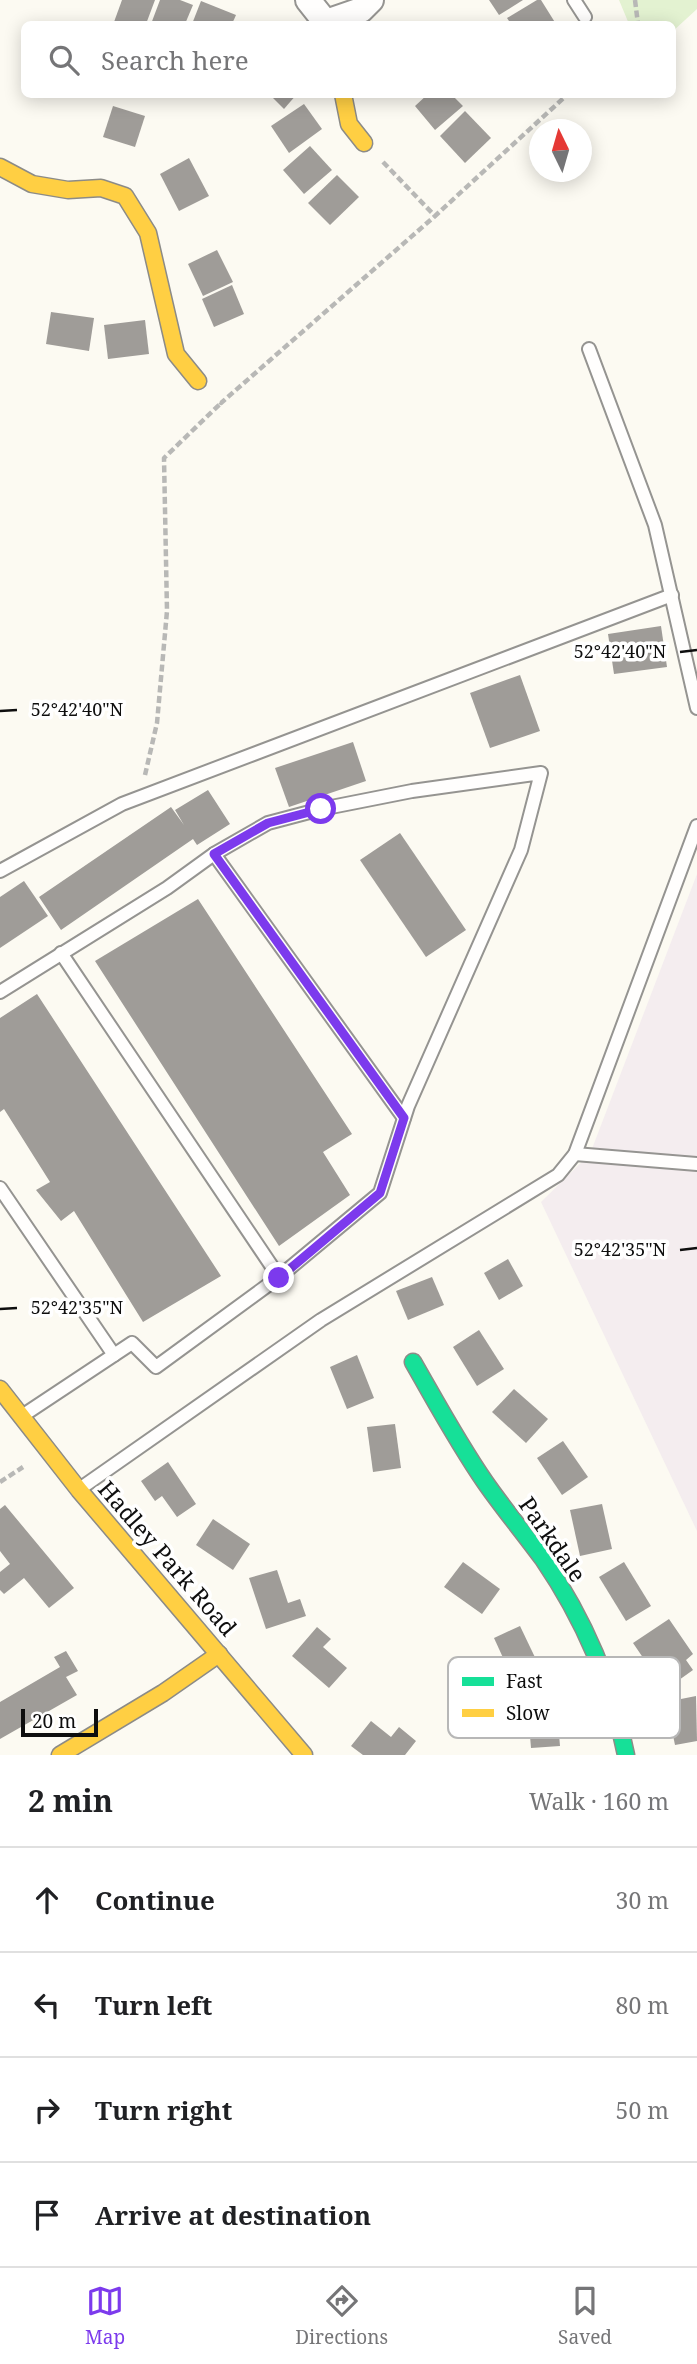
<!DOCTYPE html>
<meta charset="utf-8">
<style>
body{margin:0;font-family:"Noto Serif",serif;background:#f2f2f2;color:#202124}
.compass{position:absolute;left:529px;top:119px;width:63px;height:63px;border-radius:50%;background:#fff;box-shadow:0 4px 18px #0003;rotate:355deg}
.scale{position:absolute;left:21px;bottom:18px;width:77px;box-sizing:border-box;padding-left:7px;border:4px solid #0e0e0e;border-top:0;font-size:19px;line-height:24px;white-space:nowrap;color:#0e0e0e;-webkit-text-stroke:5px #fff;paint-order:stroke}
.stop{position:absolute;width:21px;height:21px;margin:-16px;border:5px solid #7c3aed;border-radius:50%;background:#fff}
.stop.end{background:#7c3aed;border-color:#fff;box-shadow:0 2px 7px #0008}
.list{margin:0;padding:0;list-style:none}
h2{display:flex;justify-content:space-between;align-items:center;height:91px;margin:0;padding:0 28px;font-size:30px}
h2 small{font-size:23px;font-weight:400;color:#757577}
.list li{display:grid;grid-template-columns:46px 1fr auto;gap:21px;align-items:center;box-sizing:border-box;height:105px;padding:0 28px;border-top:2px solid #e0e0e0}
.list b{display:block;font-size:26px;white-space:nowrap}
.list em{font-size:23px;font-style:normal;color:#757577}
.icon{flex:none;width:38px;height:38px;fill:none;stroke:currentColor;stroke-width:2;stroke-linecap:round;stroke-linejoin:round}
.map{position:relative;flex:none;width:697px;height:1755px;overflow:hidden}
.search{position:absolute;background:#fff;box-shadow:0 4px 18px #0003;left:21px;right:21px;top:21px;height:77px;display:flex;align-items:center;gap:18px;box-sizing:border-box;padding:0 24px;border-radius:10px;color:#757577;font-size:26px}
.sheet{height:511px;background:#fff}
nav{display:flex;justify-content:space-around;align-items:center;box-sizing:border-box;height:98px;border-top:2px solid #e0e0e0;background:#fff;font-size:19px;color:#757577}
nav a{display:grid;justify-items:center;gap:4px}
nav .on{color:#7c3aed}
.map>svg:first-child{display:block}
</style>
<div class="map">
<svg width="697" height="1755" viewBox="0 0 697 1755">
<rect width="100%" height="100%" fill="#fcfaf2"/>
<polygon fill="#f4edef" points="697,874 697,1531 541,1202 590,1154"/>
<polygon fill="#e3f2d1" points="619,0 697,0 697,9 673,31 672,24 629,24"/>
<g fill="#9f9c98">
<polygon points="122,0 155,0 146,24 121,24 114,22"/>
<polygon points="160,0 180,0 193,5 185,24 151,24"/>
<polygon points="489,0 523,0 499,15"/>
<polygon points="537,0 541,0 556,24 511,24 507,18"/>
<polygon points="201,1 236,15 232,24 192,24"/>
<polygon points="269,94 297,94 284,109"/>
<polygon points="428,94 457,94 454,97 463,106 435,130 415,106"/>
<polygon points="304,104 322,129 289,153 271,126"/>
<polygon points="113,106 145,116 135,147 103,137"/>
<polygon points="465,111 491,138 465,163 440,136"/>
<polygon points="310,146 332,170 304,194 283,170"/>
<polygon points="189,158 209,196 179,211 160,174"/>
<polygon points="337,175 359,197 330,225 308,203"/>
<polygon points="217,250 233,282 203,296 188,264"/>
<polygon points="232,285 244,314 214,327 202,299"/>
<polygon points="51,312 94,318 89,351 46,344"/>
<polygon points="145,320 149,354 108,359 104,325"/>
<polygon points="661,626 667,667 614,674 608,634"/>
<polygon points="520,675 540,731 490,748 470,693"/>
<polygon points="353,742 366,781 289,807 275,768"/>
<polygon points="208,790 230,824 197,845 193,839 61,930 39,897 171,807 184,825 175,810"/>
<polygon points="400,833 466,930 426,957 360,860"/>
<polygon points="24,881 48,916 0,948 0,897"/>
<polygon points="198,899 352,1134 323,1152 350,1195 279,1246 95,961"/>
<polygon points="37,994 221,1276 143,1322 74,1211 61,1221 36,1190 50,1182 4,1109 0,1112 0,1018"/>
<polygon points="508,1259 523,1286 499,1300 484,1273"/>
<polygon points="432,1277 444,1305 408,1320 396,1291"/>
<polygon points="479,1330 504,1369 477,1386 453,1347"/>
<polygon points="357,1355 374,1398 347,1409 330,1367"/>
<polygon points="514,1389 548,1419 526,1443 492,1412"/>
<polygon points="395,1424 401,1468 373,1472 367,1427"/>
<polygon points="563,1441 588,1477 562,1495 537,1458"/>
<polygon points="168,1462 196,1504 177,1517 162,1496 155,1501 141,1481"/>
<polygon points="602,1504 612,1549 580,1556 570,1510"/>
<polygon points="5,1505 74,1588 49,1608 24,1578 4,1594 0,1590 0,1572 10,1564 0,1551 0,1509"/>
<polygon points="213,1519 250,1544 233,1570 196,1545"/>
<polygon points="463,1562 500,1589 482,1614 444,1587"/>
<polygon points="624,1562 651,1606 626,1621 599,1577"/>
<polygon points="277,1570 288,1603 300,1599 306,1616 266,1629 249,1578"/>
<polygon points="669,1619 693,1654 686,1660 693,1670 665,1690 633,1643"/>
<polygon points="520,1626 542,1672 515,1684 494,1638"/>
<polygon points="317,1627 331,1639 323,1647 347,1668 329,1688 292,1656"/>
<polygon points="66,1651 78,1671 66,1677 77,1695 0,1739 0,1702 60,1667 54,1657"/>
<polygon points="696,1696 697,1741 675,1745 666,1702"/>
<polygon points="556,1698 560,1746 531,1748 529,1724 516,1725 514,1701"/>
<polygon points="371,1721 391,1737 399,1727 416,1741 405,1755 363,1755 351,1746"/>
</g>
<g fill="none" stroke-linecap="round" stroke-linejoin="round">
<defs>
<g id="lane">
<polyline points="574,0 585,17"/>
<polyline points="589,349 655,525 697,708"/>
<polyline points="214,854 404,1118"/>
<polyline points="0,871 122,804 672,595"/>
<polyline points="61,953 279,1277"/>
<polyline points="0,992 167,888 214,854 268,823 321,809 412,791 541,773 521,850 408,1106 380,1193 279,1277 156,1367 132,1343 22,1416"/>
<polyline points="575,1154 697,1164"/>
<polyline points="0,1188 114,1355"/>
<polyline points="81,1488 321,1320 558,1175 575,1154 697,826"/>
</g>
<g id="street">
<polyline points="308,0 327,24"/>
<polyline points="326,22 361,10 371,0"/>
</g>
<path id="fast" d="M413,1362C436,1402 458,1443 485,1482C503,1508 524,1533 543,1559C584,1619 612,1684 626,1755"/>
<g id="slow">
<polyline points="343,94 349,124 364,143"/>
<polyline points="0,167 32,184 68,190 101,188 125,196 148,233 176,354 198,381"/>
<polyline points="0,1389 79,1490 304,1755"/>
<polyline points="60,1755 163,1693 219,1654"/>
</g>
</defs>
<use href="#lane" stroke="#959491" stroke-width="16"/>
<use href="#street" stroke="#959491" stroke-width="28"/>
<use href="#fast" stroke="#8c8b87" stroke-width="19"/>
<use href="#slow" stroke="#8c8b87" stroke-width="19"/>
<g stroke="#b8b8b6" stroke-width="4.5" stroke-dasharray="7 3.5" stroke-linecap="butt">
<polyline points="635,0 638,24"/>
<polyline points="383,162 435,216 568,94"/>
<polyline points="220,402 221,403 435,216"/>
<polyline points="145,775 157,723 167,611 164,458 221,403"/>
<polyline points="0,1482 23,1467"/>
</g>
<use href="#lane" stroke="#fffefd" stroke-width="12"/>
<use href="#street" stroke="#fffefd" stroke-width="24"/>
<use href="#fast" stroke="#16e098" stroke-width="16"/>
<use href="#slow" stroke="#ffcf43" stroke-width="16"/>
</g>
<g fill="none" stroke-linecap="round" stroke-linejoin="round">
<polyline stroke="#7c3aed" stroke-width="9" points="279,1278 380,1193 404,1118 214,854 268,823 321,809"/>
</g>
<path fill="none" stroke="#0e0e0e" stroke-width="2.5" d="M680,652L697,650M0,711L17,710M680,1250L697,1248M0,1309L17,1308"/>
<g text-anchor="middle" dominant-baseline="central" stroke-width="7" stroke-linejoin="round" paint-order="stroke">
<g font-size="23" fill="#0e0e0e" stroke="#fff">
<text transform="translate(553 1539) rotate(55)">Parkdale</text>
<text transform="translate(168 1558) rotate(49)">Hadley Park Road</text>
</g>
</g>
<rect x="448" y="1657" width="232" height="81" rx="10" fill="#fff" stroke="#b7b7b7" stroke-width="2"/>
<rect x="462" y="1677" width="32" height="9" fill="#16e098"/>
<rect x="462" y="1709" width="32" height="8" fill="#ffcf43"/>
<g font-size="19" fill="#0e0e0e">
<text x="506" y="1688">Fast</text>
<text x="506" y="1720">Slow</text>
</g>
<g font-size="18" text-anchor="middle" fill="#0e0e0e" stroke="#fff" stroke-width="7" stroke-linejoin="round" paint-order="stroke">
<text x="620" y="658">52°42'40"N</text>
<text x="77" y="716">52°42'40"N</text>
<text x="620" y="1256">52°42'35"N</text>
<text x="77" y="1314">52°42'35"N</text>
</g>
</svg>
<svg class="compass" viewBox="-18 -18 36 36"><path d="M0-13l5 13h-10z" fill="#e53935"/><path d="M0 13l5-13h-10z" fill="#757577"/></svg>
<div class="scale">20 m</div>
<div class="stop" style="left:321px;top:809px"></div>
<div class="stop end" style="left:279px;top:1278px"></div>
<div class="search"><svg class="icon" aria-label="search" viewBox="0 0 24 24"><circle cx="10" cy="10" r="6"/><path d="M15 15l6 6"/></svg>Search here</div>
</div>
<section class="sheet">
<h2>2 min<small>Walk · 160 m</small></h2>
<ul class="list">
<li><svg class="icon" aria-label="ahead" viewBox="0 0 24 24"><path d="M12 20V5M6 11l6-6 6 6"/></svg><div><b>Continue</b></div><em>30 m</em></li>
<li><svg class="icon" aria-label="left" viewBox="0 0 24 24"><path d="M17 20v-9H6M10 6l-5 5 5 5"/></svg><div><b>Turn left</b></div><em>80 m</em></li>
<li><svg class="icon" aria-label="right" viewBox="0 0 24 24"><path d="M7 20v-9h11M14 6l5 5-5 5"/></svg><div><b>Turn right</b></div><em>50 m</em></li>
<li><svg class="icon" aria-label="arrive" viewBox="0 0 24 24"><path d="M6 21V4h12l-3 4 3 4H6"/></svg><div><b>Arrive at destination</b></div></li>
</ul>
</section>
<nav>
<a class="on"><svg class="icon" aria-label="map" viewBox="0 0 24 24"><path d="M3 6l6-2 6 2 6-2v14l-6 2-6-2-6 2zM9 4v14M15 6v14"/></svg>Map</a>
<a><svg class="icon" aria-label="directions" viewBox="0 0 24 24"><path d="M12 3l9 9-9 9-9-9zM9 14v-3h6M13 9l2 2-2 2"/></svg>Directions</a>
<a><svg class="icon" aria-label="saved" viewBox="0 0 24 24"><path d="M7 4h10v16l-5-4-5 4z"/></svg>Saved</a>
</nav>
